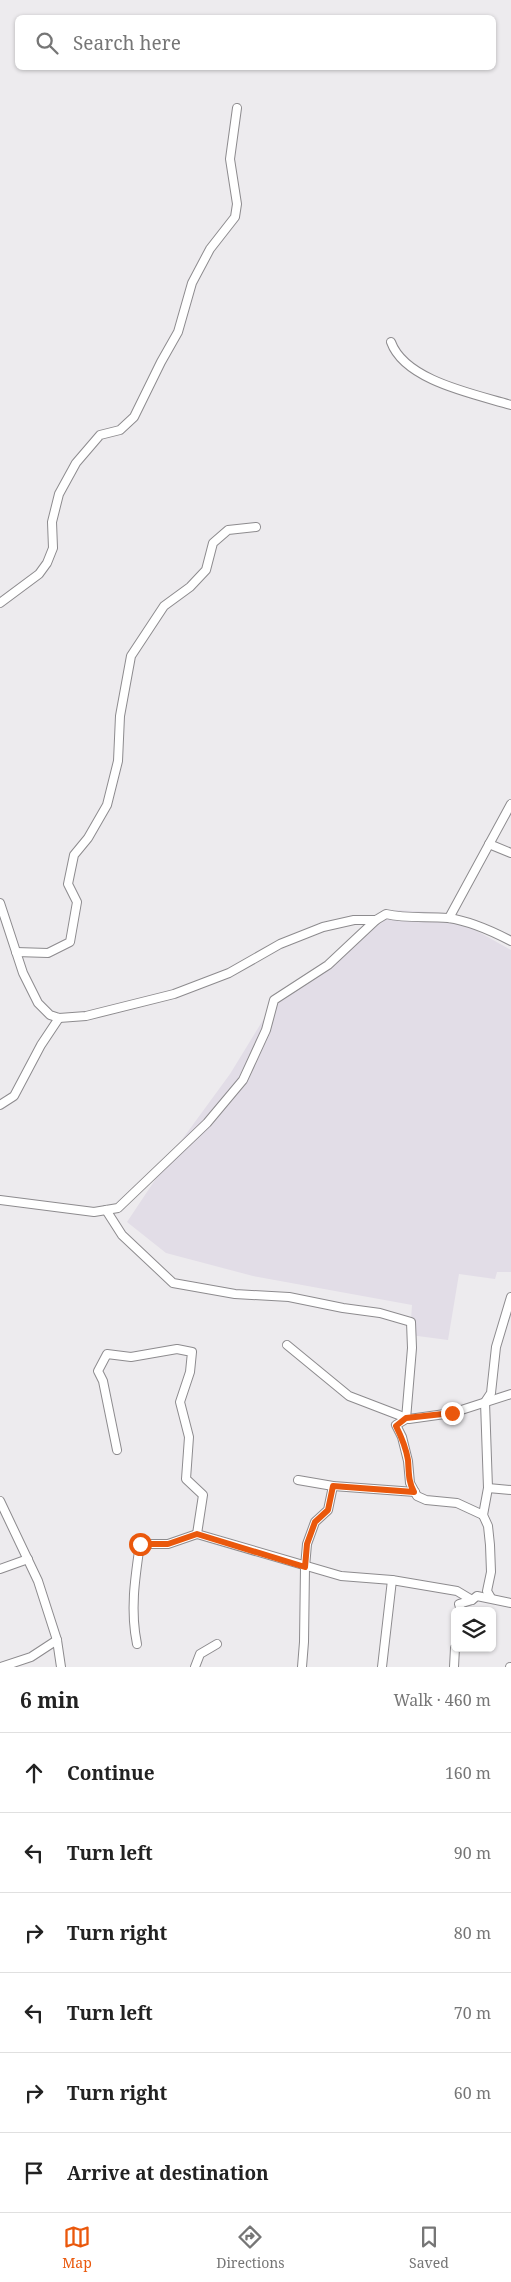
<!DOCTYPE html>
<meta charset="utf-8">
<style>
body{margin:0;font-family:"Noto Serif",serif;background:#f2f2f2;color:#222}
.controls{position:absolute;right:15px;bottom:15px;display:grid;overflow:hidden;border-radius:8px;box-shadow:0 1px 4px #0004}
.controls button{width:45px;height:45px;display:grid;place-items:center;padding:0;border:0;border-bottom:1px solid #e0e0e0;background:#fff;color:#222;font:25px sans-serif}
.stop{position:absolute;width:15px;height:15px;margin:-11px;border:4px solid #ea580c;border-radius:50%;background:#fff}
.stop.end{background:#ea580c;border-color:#fff;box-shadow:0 1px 5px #0008}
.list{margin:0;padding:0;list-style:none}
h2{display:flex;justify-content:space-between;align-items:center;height:65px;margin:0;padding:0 20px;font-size:21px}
h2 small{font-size:16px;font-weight:400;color:#767676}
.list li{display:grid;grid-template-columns:32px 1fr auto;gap:15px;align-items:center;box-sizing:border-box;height:80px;padding:0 20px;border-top:1px solid #e0e0e0}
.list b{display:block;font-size:19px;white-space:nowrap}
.list em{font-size:16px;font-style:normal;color:#767676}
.icon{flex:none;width:28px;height:28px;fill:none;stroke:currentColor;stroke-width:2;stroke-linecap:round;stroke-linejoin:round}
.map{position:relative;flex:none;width:511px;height:1667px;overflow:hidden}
.search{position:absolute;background:#fff;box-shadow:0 1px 4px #0004;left:15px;right:15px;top:15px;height:55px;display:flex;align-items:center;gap:12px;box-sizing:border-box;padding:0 18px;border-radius:8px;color:#767676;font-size:19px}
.sheet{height:545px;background:#fff}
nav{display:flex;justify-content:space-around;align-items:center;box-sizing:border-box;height:70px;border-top:1px solid #e0e0e0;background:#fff;font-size:14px;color:#767676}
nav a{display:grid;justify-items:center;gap:2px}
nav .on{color:#ea580c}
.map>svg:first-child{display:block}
</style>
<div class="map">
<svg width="511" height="1667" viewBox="0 0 511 1667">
<rect width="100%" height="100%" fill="#edebee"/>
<polygon fill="#e2dde7" points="397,910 445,913 511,950 511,1272 497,1272 495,1279 459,1274 448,1340 410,1335 412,1305 253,1276 166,1253 127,1222 181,1141 230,1074 274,1002 323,973 379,915"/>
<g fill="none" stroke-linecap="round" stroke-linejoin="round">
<defs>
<g id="street">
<path d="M391,342C405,381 475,394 511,405"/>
<polyline points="0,603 39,574 47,563 53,548 52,522 59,494 76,463 100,435 120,430 134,417 161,362 178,332 192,283 210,249 235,217 237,204 230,159 237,108"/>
<polyline points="489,844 511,853"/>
<path d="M0,903L23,973L38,1003L50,1015L59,1018L86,1016L174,994L229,973L280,944L323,927L354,920H376L386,914C407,919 427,916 448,918C470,921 492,931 511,941"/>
<polyline points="449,918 511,804"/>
<polyline points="16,952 48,953 70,942 77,902 68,884 74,855 88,838 107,805 118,761 120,716 131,656 164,606 190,587 206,570 213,543 228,530 256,527"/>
<polyline points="0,1105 14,1096 41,1045 59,1018"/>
<polyline points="0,1200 94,1212 118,1208 207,1123 243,1080 266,1030 274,1000 328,965 376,920"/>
<polyline points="106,1210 122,1235 173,1283 235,1294 289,1297 343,1308 380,1313 411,1322 412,1348 406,1419 396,1425 402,1437 408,1461 410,1483 417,1496 426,1500 457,1503 483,1515"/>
<polyline points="287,1345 349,1396 409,1419 452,1413 511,1394"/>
<polyline points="117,1450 103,1381 98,1371 107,1354 131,1357 177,1349 192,1352 190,1372 180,1402 189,1437 186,1479 203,1495 197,1534 341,1576 392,1580"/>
<polyline points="298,1480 333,1486 415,1492"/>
<polyline points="488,1488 511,1490"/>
<polyline points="0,1501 38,1581 57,1640 61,1667"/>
<polyline points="0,1569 28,1559"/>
<polyline points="491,1598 487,1591 491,1572 490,1545 488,1526 483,1515 488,1488 485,1402 491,1393 496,1347 511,1297"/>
<polyline points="461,1611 459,1604 472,1600 477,1596 511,1603"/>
<path d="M137,1644C130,1610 135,1578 140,1544H168L197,1534"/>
<polyline points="1,1667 31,1657 57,1640"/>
<polyline points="195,1667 200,1654 217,1644"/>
<polyline points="302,1667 304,1642 305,1567 307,1544 315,1522 328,1510 333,1486"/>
<polyline points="382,1667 392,1580 457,1591 472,1600"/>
<polyline points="454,1667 455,1648"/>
<polyline points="510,1667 511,1667"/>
</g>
</defs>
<use href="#street" stroke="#8d8b8e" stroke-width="10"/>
<use href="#street" stroke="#fff" stroke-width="8"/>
</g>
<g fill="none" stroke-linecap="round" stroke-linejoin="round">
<path stroke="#ea580c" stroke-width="6" d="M140,1544H168L197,1534L305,1567L307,1544L315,1522L328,1510L333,1486L414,1492C408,1481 409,1472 408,1460C406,1448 401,1436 396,1426L406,1418L452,1413"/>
</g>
</svg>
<div class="controls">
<button><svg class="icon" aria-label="layers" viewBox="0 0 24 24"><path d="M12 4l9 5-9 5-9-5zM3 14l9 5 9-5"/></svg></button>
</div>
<div class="stop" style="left:140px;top:1544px"></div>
<div class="stop end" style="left:452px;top:1413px"></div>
<div class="search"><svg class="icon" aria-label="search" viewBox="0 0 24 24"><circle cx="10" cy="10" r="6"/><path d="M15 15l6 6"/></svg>Search here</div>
</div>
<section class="sheet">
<h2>6 min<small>Walk · 460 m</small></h2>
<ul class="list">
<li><svg class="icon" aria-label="ahead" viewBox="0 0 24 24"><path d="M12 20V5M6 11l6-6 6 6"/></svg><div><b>Continue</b></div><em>160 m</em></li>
<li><svg class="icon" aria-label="left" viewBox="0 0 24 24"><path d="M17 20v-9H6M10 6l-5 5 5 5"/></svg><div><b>Turn left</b></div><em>90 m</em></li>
<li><svg class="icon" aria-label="right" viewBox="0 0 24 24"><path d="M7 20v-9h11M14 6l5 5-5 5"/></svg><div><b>Turn right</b></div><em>80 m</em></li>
<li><svg class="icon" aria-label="left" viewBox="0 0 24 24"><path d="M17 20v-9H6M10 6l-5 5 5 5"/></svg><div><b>Turn left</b></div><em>70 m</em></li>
<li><svg class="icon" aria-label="right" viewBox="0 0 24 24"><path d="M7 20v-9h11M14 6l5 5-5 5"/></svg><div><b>Turn right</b></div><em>60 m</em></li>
<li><svg class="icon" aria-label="arrive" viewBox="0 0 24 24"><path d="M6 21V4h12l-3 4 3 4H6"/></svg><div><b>Arrive at destination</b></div></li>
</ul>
</section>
<nav>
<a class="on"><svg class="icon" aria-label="map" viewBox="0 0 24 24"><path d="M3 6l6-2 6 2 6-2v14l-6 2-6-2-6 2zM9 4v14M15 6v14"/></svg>Map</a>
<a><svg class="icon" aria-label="directions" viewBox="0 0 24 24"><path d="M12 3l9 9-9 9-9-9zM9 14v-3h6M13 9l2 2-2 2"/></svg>Directions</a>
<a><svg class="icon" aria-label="saved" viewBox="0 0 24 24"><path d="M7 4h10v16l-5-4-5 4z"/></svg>Saved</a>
</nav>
